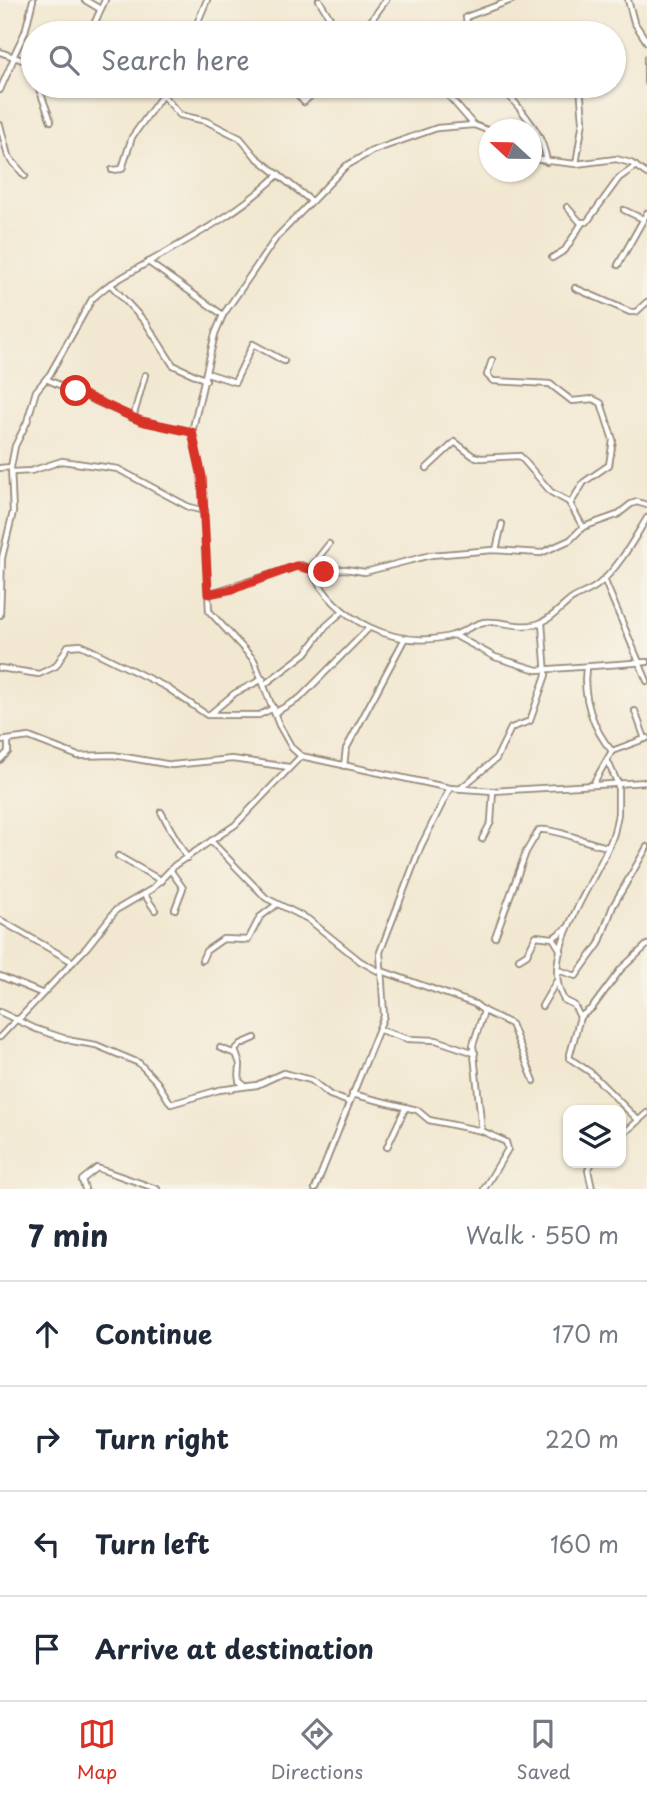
<!DOCTYPE html>
<meta charset="utf-8">
<style>
body{margin:0;font-family:"Playpen Sans",sans-serif;background:#f2f2f3;color:#1f2937}
.controls{position:absolute;right:21px;bottom:21px;display:grid;overflow:hidden;border-radius:14px;box-shadow:0 2px 5px #0004}
.controls button{width:63px;height:63px;display:grid;place-items:center;padding:0;border:0;border-bottom:2px solid #e0e1e3;background:#fff;color:#1f2937;font:35px sans-serif}
.compass{position:absolute;left:479px;top:119px;width:63px;height:63px;border-radius:50%;background:#fff;box-shadow:0 2px 5px #0004;rotate:292deg}
.stop{position:absolute;width:21px;height:21px;margin:-16px;border:5px solid #d93025;border-radius:50%;background:#fff}
.stop.end{background:#d93025;border-color:#fff;box-shadow:0 2px 7px #0008}
.list{margin:0;padding:0;list-style:none}
h2{display:flex;justify-content:space-between;align-items:center;height:91px;margin:0;padding:0 28px;font-size:30px}
h2 small{font-size:23px;font-weight:400;color:#747a83}
.list li{display:grid;grid-template-columns:46px 1fr auto;gap:21px;align-items:center;box-sizing:border-box;height:105px;padding:0 28px;border-top:2px solid #e0e1e3}
.list b{display:block;font-size:26px;white-space:nowrap}
.list em{font-size:23px;font-style:normal;color:#747a83}
.icon{flex:none;width:38px;height:38px;fill:none;stroke:currentColor;stroke-width:2;stroke-linecap:round;stroke-linejoin:round}
.map{position:relative;flex:none;width:647px;height:1189px;overflow:hidden}
.search{position:absolute;background:#fff;box-shadow:0 2px 5px #0004;left:21px;right:21px;top:21px;height:77px;display:flex;align-items:center;gap:18px;box-sizing:border-box;padding:0 24px;border-radius:38px;color:#747a83;font-size:26px}
.sheet{height:511px;background:#fff}
nav{display:flex;justify-content:space-around;align-items:center;box-sizing:border-box;height:98px;border-top:2px solid #e0e1e3;background:#fff;font-size:19px;color:#747a83}
nav a{display:grid;justify-items:center;gap:4px}
nav .on{color:#d93025}
.map>svg:first-child{display:block}
</style>
<div class="map">
<svg width="647" height="1189" viewBox="0 0 647 1189">
<rect width="100%" height="100%" fill="#f7f3e8"/>
<filter id="ink" filterUnits="userSpaceOnUse"><feTurbulence type="fractalNoise" baseFrequency=".0143" numOctaves="2"/><feDisplacementMap in="SourceGraphic" scale="14" xChannelSelector="R" yChannelSelector="G"/><feConvolveMatrix kernelMatrix="1 2 1 2 8 2 1 2 1" color-interpolation-filters="sRGB"/></filter>
<filter id="wash" filterUnits="userSpaceOnUse"><feTurbulence type="fractalNoise" baseFrequency=".00686" numOctaves="4" result="noise"/><feDisplacementMap in="SourceGraphic" scale="28" xChannelSelector="R" yChannelSelector="G"/><feGaussianBlur stdDeviation="1.57" result="paint"/><feColorMatrix in="noise" values="0 0 0 0 0 0 0 0 0 0 0 0 0 0 0 0 0 1.4 0 .05"/><feComposite in="paint" operator="in"/></filter>
<g filter="url(#wash)">
<rect width="100%" height="100%" fill="#f2e8d1"/>
</g>
<g filter="url(#ink)">
<g fill="none" stroke-linecap="round" stroke-linejoin="round">
<defs>
<g id="street">
<polyline points="85,0 100,9"/>
<polyline points="319,0 339,33"/>
<polyline points="628,0 634,22 647,42"/>
<polyline points="90,33 105,0"/>
<polyline points="193,33 207,0"/>
<polyline points="362,33 386,0"/>
<polyline points="468,33 466,17 512,0"/>
<polyline points="0,52 25,61 33,61"/>
<polyline points="13,57 25,32 33,0"/>
<polyline points="647,58 647,82"/>
<polyline points="38,86 51,121"/>
<polyline points="155,86 180,115 206,121 240,138 256,157 310,200"/>
<polyline points="290,86 304,102 321,86"/>
<polyline points="440,86 473,124"/>
<path d="M509,86L508,94C526,117 542,131 547,162"/>
<polyline points="0,90 14,58"/>
<polyline points="0,125 8,156 25,176"/>
<polyline points="490,131 474,125 437,128 372,151 346,166 276,238 223,315 215,334 192,432 202,477 209,611 254,660 279,725 292,748 301,756 450,788 493,791 647,782"/>
<polyline points="532,159 576,164 616,159 631,163 647,174"/>
<polyline points="576,164 583,121 580,86"/>
<polyline points="112,170 122,169 132,137 169,86"/>
<polyline points="567,207 580,222 587,222 619,178 636,166"/>
<polyline points="624,210 643,219"/>
<polyline points="552,258 565,250 582,223"/>
<polyline points="148,262 223,315"/>
<polyline points="618,265 647,213"/>
<polyline points="110,284 146,323 173,365 206,380"/>
<polyline points="575,288 630,312 636,312 647,302"/>
<polyline points="492,360 487,375 493,381 550,384 572,401 593,399 601,403 613,440 609,465 584,482 570,504"/>
<polyline points="207,373 235,382 253,344 284,361"/>
<polyline points="46,379 141,421 192,432"/>
<polyline points="133,418 145,375"/>
<polyline points="0,468 11,467"/>
<polyline points="427,468 455,442 473,456 481,458 520,456 551,492 569,502 583,527"/>
<polyline points="12,472 31,471 62,461 118,469 189,507 205,511"/>
<path d="M329,544L310,568C335,621 396,651 454,635C464,632 473,624 484,622C503,620 523,631 542,622C554,617 562,606 572,599C581,593 592,591 600,583C619,567 634,539 647,518"/>
<polyline points="496,550 502,524"/>
<polyline points="604,579 647,681"/>
<polyline points="208,594 301,565 317,571 345,569 365,572 431,555 493,550 541,553 570,540 583,527 617,515 631,504 637,502 647,505"/>
<path d="M0,615L2,558L13,512L11,467L15,446L27,422L36,391L50,374L92,299L106,287C164,251 230,222 279,174"/>
<polyline points="454,635 495,657 537,670 647,662"/>
<polyline points="0,668 39,674 56,666 68,646 81,645 166,687 207,715 259,715 274,708"/>
<path d="M586,668C582,696 593,730 612,751"/>
<polyline points="265,684 306,653 326,626 343,611"/>
<polyline points="635,711 645,739"/>
<polyline points="276,712 300,698 369,628"/>
<polyline points="210,714 235,693 263,679"/>
<polyline points="0,741 29,737 78,756 113,755 172,765 232,759 289,767"/>
<polyline points="0,760 8,752 8,740"/>
<polyline points="608,762 617,782"/>
<polyline points="344,766 346,749 405,638"/>
<path d="M618,782V814L614,833C600,878 536,953 564,1000L574,1005L580,1017L569,1058L590,1072L638,1120"/>
<polyline points="593,784 612,751 647,738"/>
<polyline points="461,788 496,759 511,728 530,721 546,675 542,623"/>
<polyline points="161,812 187,858"/>
<polyline points="482,839 491,822 493,791"/>
<polyline points="211,841 266,898 308,919 360,961 378,971"/>
<polyline points="118,856 162,881"/>
<polyline points="171,871 183,888 175,909"/>
<polyline points="144,894 155,910"/>
<polyline points="0,920 73,962"/>
<path d="M495,937L526,852L539,830C555,828 589,844 608,847"/>
<polyline points="553,938 561,951"/>
<polyline points="519,959 527,954 536,936 553,938 567,928"/>
<polyline points="202,960 206,951 223,939 248,940 260,917 276,905"/>
<polyline points="379,970 475,1004 484,1011 473,1045 482,1131"/>
<polyline points="558,970 576,976 599,944 613,906 647,847"/>
<polyline points="0,976 41,993"/>
<polyline points="542,1006 556,982"/>
<polyline points="484,1011 511,1024 534,1081"/>
<polyline points="0,1012 36,1029 72,1041 96,1045 139,1063 157,1082 171,1104 219,1090 257,1085 283,1073 311,1080 330,1095 349,1102"/>
<polyline points="580,1017 592,1008 621,969 647,945"/>
<polyline points="18,1020 87,947 116,910 152,889 175,865 235,825 301,756"/>
<polyline points="380,1030 408,1039 436,1040 475,1053"/>
<polyline points="0,1037 17,1019"/>
<polyline points="220,1048 236,1054"/>
<polyline points="244,1085 239,1081 240,1064 235,1050 241,1044 255,1038"/>
<polyline points="352,1094 417,1110 429,1120 482,1131 506,1142 508,1149 484,1189"/>
<polyline points="621,1136 647,1113"/>
<polyline points="387,1147 405,1109"/>
<polyline points="592,1163 588,1170 592,1189"/>
<polyline points="85,1189 82,1180 97,1168 157,1189"/>
<polyline points="315,1189 384,1016 380,952 421,846 450,788"/>
</g>
</defs>
<use href="#street" stroke="#968978" stroke-width="8"/>
<use href="#street" stroke="#fff" stroke-width="4.5"/>
</g>
</g>
<g fill="none" stroke-linecap="round" stroke-linejoin="round" filter="url(#ink)">
<polyline stroke="#d93025" stroke-width="9" points="76,391 141,421 192,432 202,477 208,594 233,589 296,566 324,572"/>
</g>
</svg>
<div class="controls">
<button><svg class="icon" aria-label="layers" viewBox="0 0 24 24"><path d="M12 4l9 5-9 5-9-5zM3 14l9 5 9-5"/></svg></button>
</div>
<svg class="compass" viewBox="-18 -18 36 36"><path d="M0-13l5 13h-10z" fill="#e53935"/><path d="M0 13l5-13h-10z" fill="#747a83"/></svg>
<div class="stop" style="left:76px;top:391px"></div>
<div class="stop end" style="left:324px;top:572px"></div>
<div class="search"><svg class="icon" aria-label="search" viewBox="0 0 24 24"><circle cx="10" cy="10" r="6"/><path d="M15 15l6 6"/></svg>Search here</div>
</div>
<section class="sheet">
<h2>7 min<small>Walk · 550 m</small></h2>
<ul class="list">
<li><svg class="icon" aria-label="ahead" viewBox="0 0 24 24"><path d="M12 20V5M6 11l6-6 6 6"/></svg><div><b>Continue</b></div><em>170 m</em></li>
<li><svg class="icon" aria-label="right" viewBox="0 0 24 24"><path d="M7 20v-9h11M14 6l5 5-5 5"/></svg><div><b>Turn right</b></div><em>220 m</em></li>
<li><svg class="icon" aria-label="left" viewBox="0 0 24 24"><path d="M17 20v-9H6M10 6l-5 5 5 5"/></svg><div><b>Turn left</b></div><em>160 m</em></li>
<li><svg class="icon" aria-label="arrive" viewBox="0 0 24 24"><path d="M6 21V4h12l-3 4 3 4H6"/></svg><div><b>Arrive at destination</b></div></li>
</ul>
</section>
<nav>
<a class="on"><svg class="icon" aria-label="map" viewBox="0 0 24 24"><path d="M3 6l6-2 6 2 6-2v14l-6 2-6-2-6 2zM9 4v14M15 6v14"/></svg>Map</a>
<a><svg class="icon" aria-label="directions" viewBox="0 0 24 24"><path d="M12 3l9 9-9 9-9-9zM9 14v-3h6M13 9l2 2-2 2"/></svg>Directions</a>
<a><svg class="icon" aria-label="saved" viewBox="0 0 24 24"><path d="M7 4h10v16l-5-4-5 4z"/></svg>Saved</a>
</nav>
